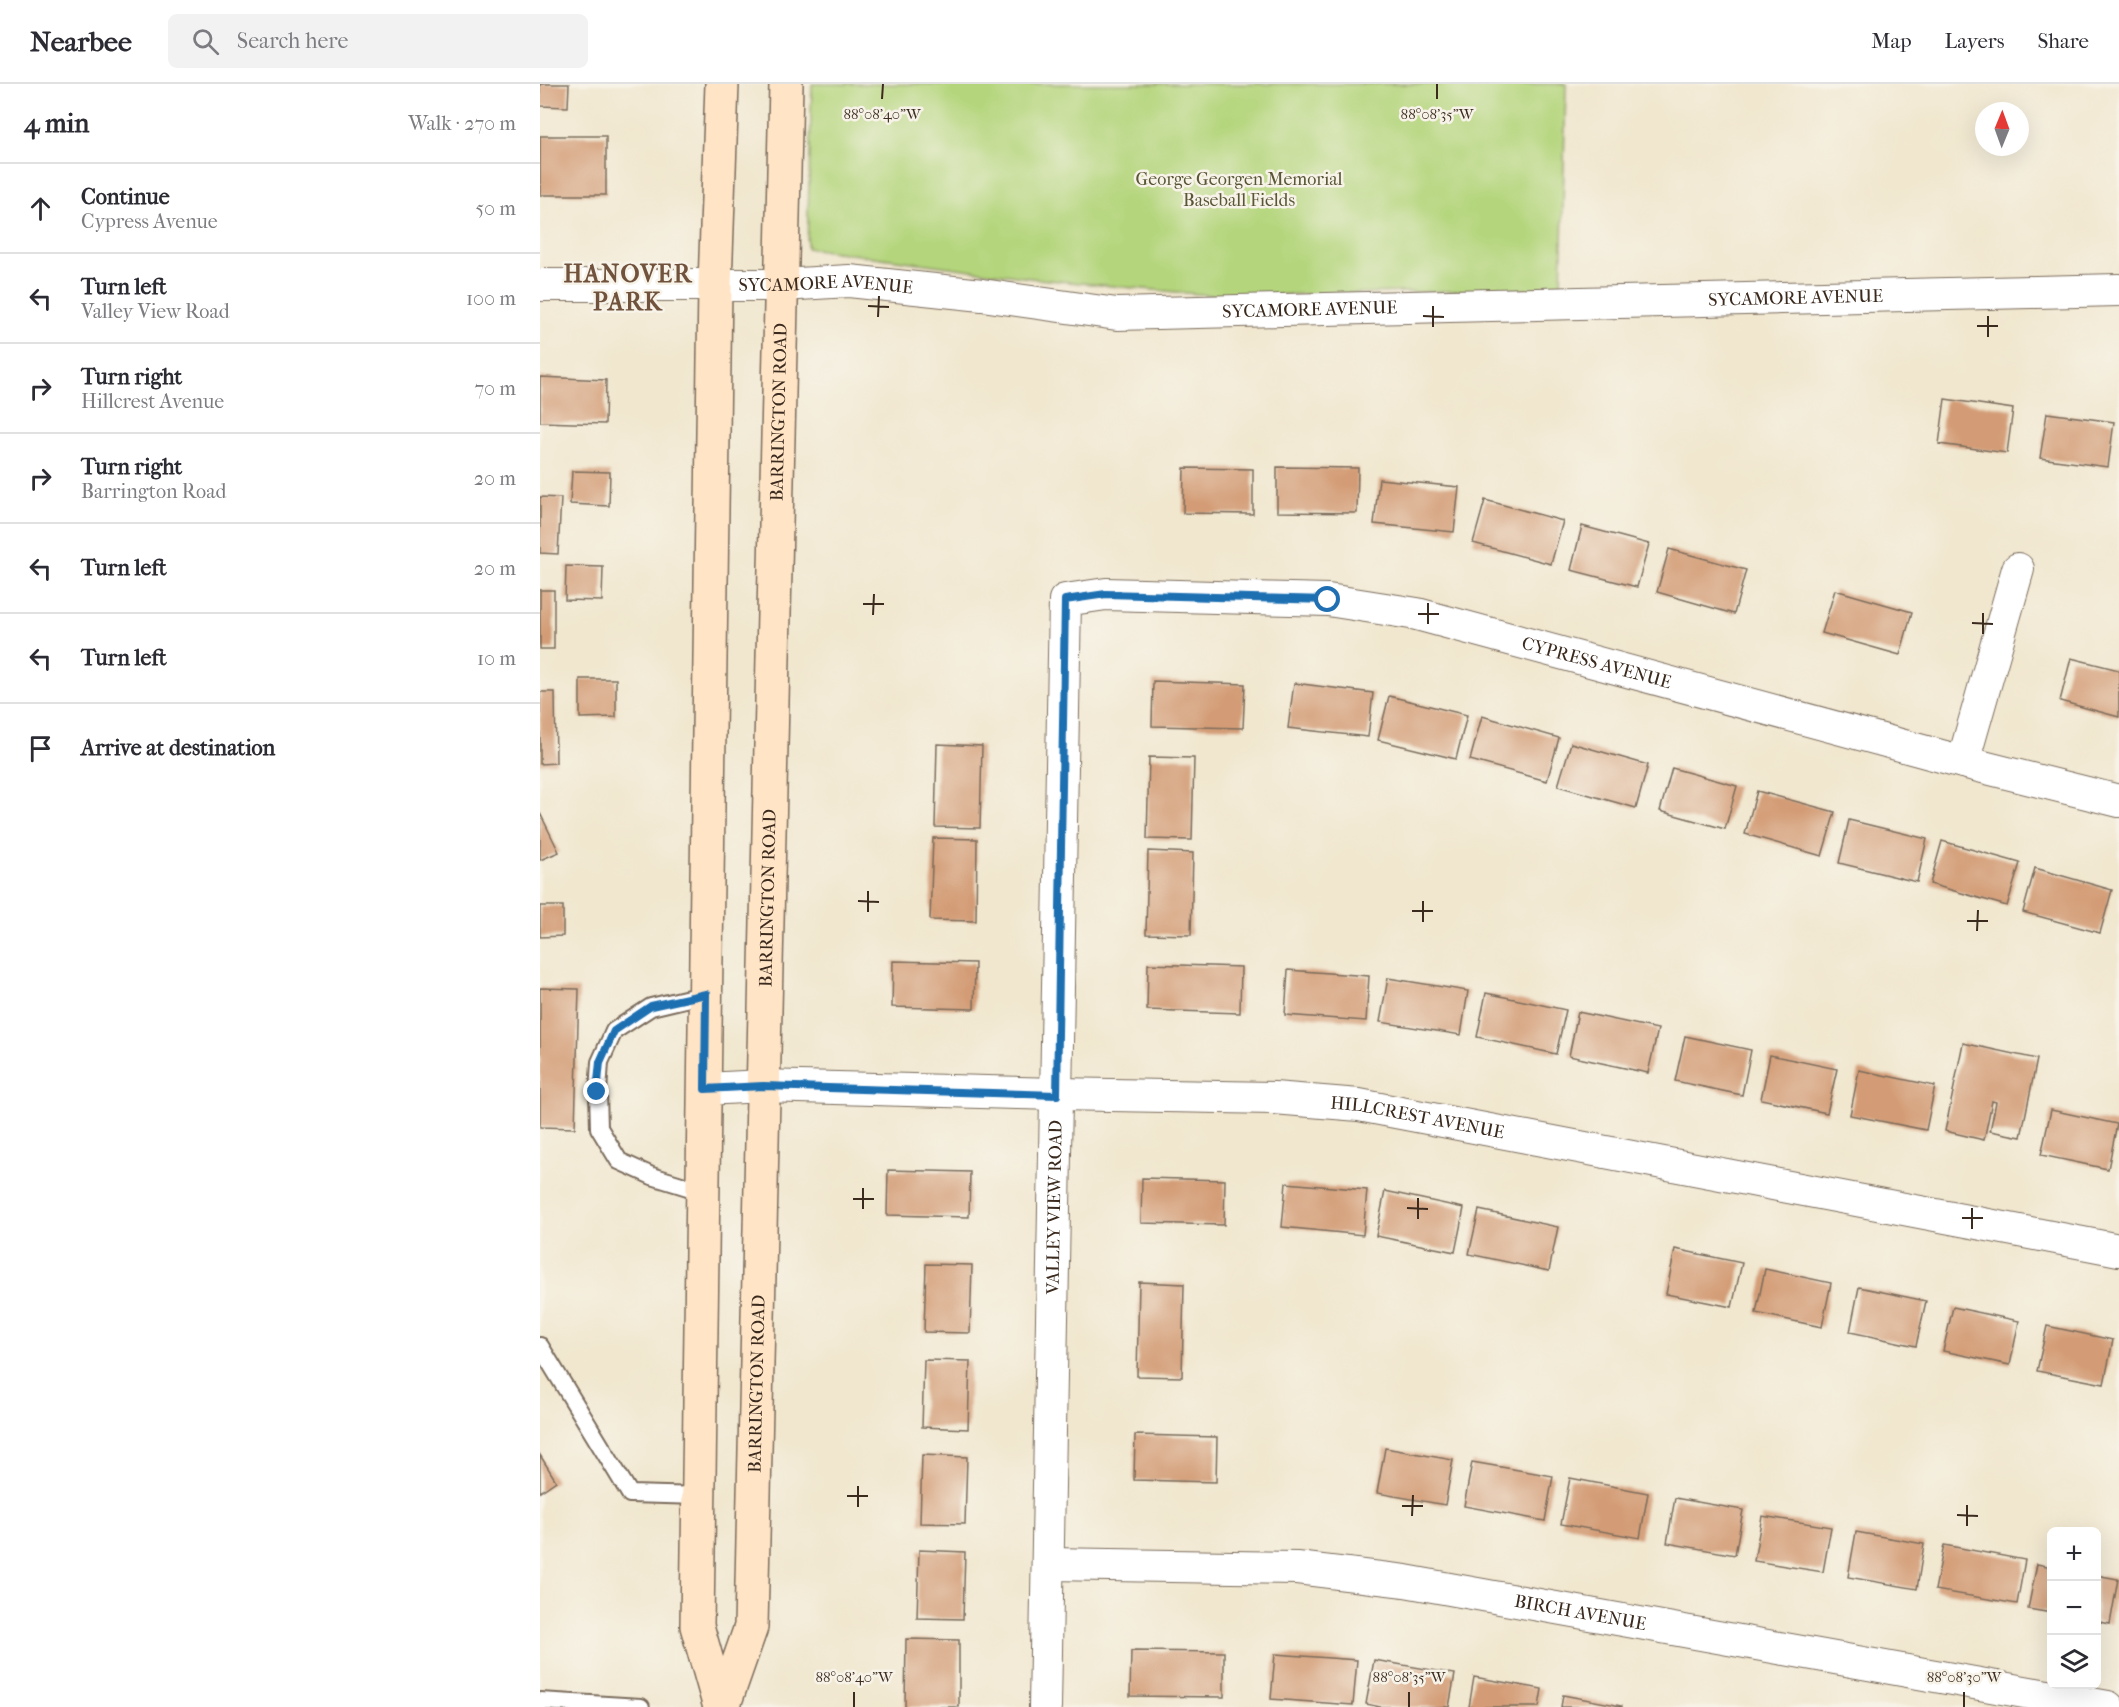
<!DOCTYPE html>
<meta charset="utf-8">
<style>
body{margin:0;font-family:"IM FELL French Canon",serif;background:#f2f2f3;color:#2b2b33}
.controls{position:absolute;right:18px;bottom:18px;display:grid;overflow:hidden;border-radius:9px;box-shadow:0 6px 24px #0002}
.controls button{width:54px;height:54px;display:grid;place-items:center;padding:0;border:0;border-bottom:2px solid #e1e1e2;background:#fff;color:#2b2b33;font:30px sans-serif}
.compass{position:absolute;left:1435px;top:18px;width:54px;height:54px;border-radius:50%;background:#fff;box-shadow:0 6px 24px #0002;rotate:1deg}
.stop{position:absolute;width:18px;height:18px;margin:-14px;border:4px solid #1f6fb2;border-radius:50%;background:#fff}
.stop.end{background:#1f6fb2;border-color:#fff;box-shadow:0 2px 6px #0008}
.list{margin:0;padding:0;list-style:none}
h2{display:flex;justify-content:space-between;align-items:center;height:78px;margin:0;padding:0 24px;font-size:26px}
h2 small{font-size:20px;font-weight:400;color:#7c7c81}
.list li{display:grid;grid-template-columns:39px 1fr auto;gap:18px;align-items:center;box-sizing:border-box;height:90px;padding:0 24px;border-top:2px solid #e1e1e2}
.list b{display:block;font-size:22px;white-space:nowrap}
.list p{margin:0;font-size:20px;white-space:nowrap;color:#7c7c81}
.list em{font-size:20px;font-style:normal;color:#7c7c81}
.icon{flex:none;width:33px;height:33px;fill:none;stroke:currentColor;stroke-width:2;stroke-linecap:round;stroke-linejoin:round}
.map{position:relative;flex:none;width:1579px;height:1623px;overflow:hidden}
header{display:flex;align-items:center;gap:36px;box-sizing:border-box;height:84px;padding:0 30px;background:#fff;border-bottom:2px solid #e1e1e2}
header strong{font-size:28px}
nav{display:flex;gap:33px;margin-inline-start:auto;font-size:21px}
.search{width:420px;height:54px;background:#f2f2f3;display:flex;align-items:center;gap:15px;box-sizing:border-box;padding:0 21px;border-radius:9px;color:#7c7c81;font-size:22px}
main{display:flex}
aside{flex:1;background:#fff}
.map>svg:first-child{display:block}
</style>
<header>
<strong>Nearbee</strong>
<div class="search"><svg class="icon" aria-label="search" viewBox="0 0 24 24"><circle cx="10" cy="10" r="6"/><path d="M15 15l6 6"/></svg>Search here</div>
<nav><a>Map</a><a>Layers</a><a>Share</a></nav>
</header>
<main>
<aside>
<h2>4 min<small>Walk · 270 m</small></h2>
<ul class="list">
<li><svg class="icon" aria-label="ahead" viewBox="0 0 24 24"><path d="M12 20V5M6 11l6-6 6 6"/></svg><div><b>Continue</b><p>Cypress Avenue</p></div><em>50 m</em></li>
<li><svg class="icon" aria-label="left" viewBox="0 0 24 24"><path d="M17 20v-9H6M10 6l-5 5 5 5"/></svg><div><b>Turn left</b><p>Valley View Road</p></div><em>100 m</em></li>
<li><svg class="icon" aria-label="right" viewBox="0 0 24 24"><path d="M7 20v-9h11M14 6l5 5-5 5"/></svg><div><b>Turn right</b><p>Hillcrest Avenue</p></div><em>70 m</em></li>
<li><svg class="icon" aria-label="right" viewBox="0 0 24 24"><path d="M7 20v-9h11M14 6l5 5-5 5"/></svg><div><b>Turn right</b><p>Barrington Road</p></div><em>20 m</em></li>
<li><svg class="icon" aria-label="left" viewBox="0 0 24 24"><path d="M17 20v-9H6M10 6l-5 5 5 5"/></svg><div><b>Turn left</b></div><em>20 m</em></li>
<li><svg class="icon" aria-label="left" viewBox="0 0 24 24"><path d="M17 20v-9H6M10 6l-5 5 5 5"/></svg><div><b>Turn left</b></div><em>10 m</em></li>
<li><svg class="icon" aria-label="arrive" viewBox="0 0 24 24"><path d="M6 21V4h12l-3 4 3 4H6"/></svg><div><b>Arrive at destination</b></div></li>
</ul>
</aside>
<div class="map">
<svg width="1579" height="1623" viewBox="0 0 1579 1623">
<rect width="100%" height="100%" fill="#f7f3e8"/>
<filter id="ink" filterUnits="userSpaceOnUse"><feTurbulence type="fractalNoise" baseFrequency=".0167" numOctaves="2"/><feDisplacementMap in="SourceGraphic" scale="12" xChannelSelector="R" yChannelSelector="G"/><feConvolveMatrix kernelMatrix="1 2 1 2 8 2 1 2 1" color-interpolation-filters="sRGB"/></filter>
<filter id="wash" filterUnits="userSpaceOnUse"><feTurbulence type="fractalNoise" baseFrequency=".008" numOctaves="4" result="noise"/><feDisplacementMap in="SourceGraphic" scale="24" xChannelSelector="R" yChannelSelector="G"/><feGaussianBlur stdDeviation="1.35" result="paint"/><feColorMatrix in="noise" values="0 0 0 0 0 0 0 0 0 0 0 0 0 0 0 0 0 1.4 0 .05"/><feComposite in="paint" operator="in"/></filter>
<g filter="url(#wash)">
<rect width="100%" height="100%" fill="#f1e7cf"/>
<polygon fill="#b4d57c" stroke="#78804d" stroke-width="1.5" points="272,0 1026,0 1021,205 678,212 498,195 267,164"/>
<g id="blocks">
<g fill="#d39c76">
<polygon points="0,0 29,0 28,23 0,22"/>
<rect x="0" y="52" width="66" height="59"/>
<polygon points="0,293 66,296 65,340 0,338"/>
<polygon points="1405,315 1473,325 1467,369 1399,360"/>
<polygon points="1507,329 1574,338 1568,383 1500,374"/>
<polygon points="737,383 818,384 817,429 737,428"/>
<polygon points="644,384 713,385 713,430 643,429"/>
<polygon points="32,387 70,388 69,422 30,420"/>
<polygon points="839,395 919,403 914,448 834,440"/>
<polygon points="0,413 21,414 18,470 0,469"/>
<polygon points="945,416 1023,437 1011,480 933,459"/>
<polygon points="1042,442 1109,460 1097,503 1031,486"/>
<polygon points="1129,465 1206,486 1194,530 1117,508"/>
<polygon points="26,482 63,483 62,517 25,516"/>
<rect x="0" y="506" width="14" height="59"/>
<polygon points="1295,506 1372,528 1360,571 1282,549"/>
<polygon points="1531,574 1579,586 1579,633 1520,617"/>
<polygon points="40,595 76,595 76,633 40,634"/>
<polygon points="613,597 705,600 703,644 612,642"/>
<polygon points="754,599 833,609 828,653 748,644"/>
<polygon points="0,608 15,608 16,679 0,680"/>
<polygon points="849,612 927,631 916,675 838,656"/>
<polygon points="942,632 1019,654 1007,697 930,676"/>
<polygon points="1031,659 1108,681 1096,724 1018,702"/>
<polygon points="397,660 442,662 440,744 395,743"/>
<polygon points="609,673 654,674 652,756 607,755"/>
<polygon points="1132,684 1197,702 1185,745 1120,727"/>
<polygon points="1217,707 1295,728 1282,772 1205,750"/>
<polygon points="0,729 19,768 0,776"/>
<polygon points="1309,736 1387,755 1377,798 1299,779"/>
<polygon points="393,754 437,755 436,837 390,836"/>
<polygon points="1402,757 1480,779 1467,822 1390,800"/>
<polygon points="608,767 653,769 651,851 606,850"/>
<polygon points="1495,784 1572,806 1560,849 1483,828"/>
<polygon points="0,822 23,822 23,852 0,853"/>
<polygon points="353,877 435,879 434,925 352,923"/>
<polygon points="608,880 701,883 700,929 607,926"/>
<polygon points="748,886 829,892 826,937 745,931"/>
<polygon points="848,894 928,907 921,951 840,938"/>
<polygon points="0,904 39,905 35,1044 0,1043"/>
<polygon points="946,909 1026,926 1016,970 937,953"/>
<polygon points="1038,928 1118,945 1108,989 1029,972"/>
<polygon points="1145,952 1211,966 1202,1011 1135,997"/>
<polygon points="1423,959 1497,975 1481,1053 1450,1047 1456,1018 1452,1017 1444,1056 1405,1047"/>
<polygon points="1230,971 1297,985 1287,1029 1221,1015"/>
<polygon points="1319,986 1395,1002 1386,1046 1310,1031"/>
<polygon points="1511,1026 1577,1040 1568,1085 1501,1071"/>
<polygon points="348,1086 430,1088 429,1133 347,1131"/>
<polygon points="602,1094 685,1096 684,1141 601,1139"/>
<polygon points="746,1099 827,1106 823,1151 742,1143"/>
<polygon points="845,1107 924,1124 915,1168 836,1152"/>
<polygon points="939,1126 1018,1143 1009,1187 929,1170"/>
<polygon points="1135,1165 1202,1179 1192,1223 1126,1210"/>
<polygon points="386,1180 432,1181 430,1249 384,1248"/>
<polygon points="1225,1185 1291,1199 1282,1243 1216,1229"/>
<polygon points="599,1198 644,1200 642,1293 597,1292"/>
<polygon points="1319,1203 1386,1217 1376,1262 1310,1248"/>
<polygon points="1413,1223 1479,1237 1470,1281 1403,1267"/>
<polygon points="1507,1242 1573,1256 1564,1300 1497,1287"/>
<polygon points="384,1276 430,1277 428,1345 382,1343"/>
<polygon points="595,1351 677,1353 676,1398 594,1396"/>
<polygon points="845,1364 913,1376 905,1421 837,1409"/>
<polygon points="0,1371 16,1397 0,1408"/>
<polygon points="382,1371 427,1373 425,1440 380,1439"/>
<polygon points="932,1378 1013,1392 1005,1437 924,1422"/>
<polygon points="1030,1394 1108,1409 1100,1454 1021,1440"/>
<polygon points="1135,1414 1203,1426 1195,1471 1127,1459"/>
<polygon points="1222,1432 1291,1443 1283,1488 1214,1477"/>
<polygon points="1316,1448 1384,1460 1377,1505 1308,1493"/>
<polygon points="1404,1461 1485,1476 1477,1520 1395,1506"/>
<polygon points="379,1466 425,1468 423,1535 377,1534"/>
<polygon points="1497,1480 1512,1483 1512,1529 1488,1525"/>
<polygon points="1556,1491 1578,1495 1570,1540 1556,1537"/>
<polygon points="366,1555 419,1556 419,1623 365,1623"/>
<polygon points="591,1567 684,1568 684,1613 590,1612"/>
<polygon points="735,1570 817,1576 813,1621 731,1615"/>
<polygon points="834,1576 915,1590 909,1623 840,1623 826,1620"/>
<polygon points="934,1593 1002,1605 999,1623 929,1623"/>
<polygon points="1023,1611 1082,1622 1082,1623 1021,1623"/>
</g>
</g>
</g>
<g filter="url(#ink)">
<use href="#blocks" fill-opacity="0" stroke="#7b6c5c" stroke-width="1.5"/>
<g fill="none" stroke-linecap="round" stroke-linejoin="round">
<defs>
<g id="service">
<polyline points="164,1108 112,1092 79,1077 59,1044 58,1008 60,978 74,947 111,923 166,910"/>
<polyline points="0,1262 90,1410 160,1412"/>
<polyline points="0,1617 101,1623"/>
</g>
<g id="minor">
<path id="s1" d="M0,201H242L309,197L442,211L577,230L1579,206"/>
<polyline points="1423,678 1478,485"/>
<path id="s2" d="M165,1005L223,1002L517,1010L734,1014L819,1021L1579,1166"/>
<path id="s3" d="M508,1480L757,1484L865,1497L1568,1623"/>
<path id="s4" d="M505,1623L525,516L566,510L788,516L877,530L1423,678L1579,717"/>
</g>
<g id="secondary">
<polyline points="180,1623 157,1542 175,201 182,0"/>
<path id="s5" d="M183,1623L211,1543L246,0"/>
</g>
</defs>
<use href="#service" stroke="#7b6c5c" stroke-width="20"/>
<use href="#minor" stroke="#7b6c5c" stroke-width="34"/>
<use href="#secondary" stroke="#7b6c5c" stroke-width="36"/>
<use href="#service" stroke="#fff" stroke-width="16"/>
<use href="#minor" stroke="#fff" stroke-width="32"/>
<use href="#secondary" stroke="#ffe4c6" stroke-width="33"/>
</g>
</g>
<g fill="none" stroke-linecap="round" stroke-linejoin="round" filter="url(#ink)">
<polyline stroke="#1f6fb2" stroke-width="8" points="57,1008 60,978 74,947 111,922 166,910 165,1005 223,1002 517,1011 525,516 566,510 788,516"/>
</g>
<path fill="none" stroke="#3b2a1e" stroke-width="2" d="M342,15L343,0M897,15V0M328,222L349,223M883,232L904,233M338,233L339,212M1437,242H1458M893,243V222M1448,253V232M323,520H344M878,530H899M333,531L334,510M1432,539L1453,540M888,540V519M1443,550V529M318,817L339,818M872,827H893M328,828V807M1427,837H1448M883,838V817M1437,847L1438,826M313,1115H334M867,1124L888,1125M323,1125V1104M1422,1134H1443M878,1135V1114M1432,1145V1124M307,1412H328M862,1422H883M318,1423V1402M1417,1431L1438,1432M872,1432L873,1411M1427,1442V1421M314,1623V1608M869,1623V1608M1424,1623V1608"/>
<g text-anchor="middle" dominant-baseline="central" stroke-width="5" stroke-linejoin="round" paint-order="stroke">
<g font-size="18" fill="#595536" stroke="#f7f3e8">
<text x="699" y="95">George Georgen Memorial<tspan x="699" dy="21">Baseball Fields</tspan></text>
</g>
<g font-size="18" fill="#3b2a1e" stroke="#f7f3e8">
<text stroke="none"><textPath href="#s1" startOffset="286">SYCAMORE AVENUE</textPath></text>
<text stroke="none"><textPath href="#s1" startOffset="1258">SYCAMORE AVENUE</textPath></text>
<text stroke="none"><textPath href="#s1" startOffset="772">SYCAMORE AVENUE</textPath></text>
<text stroke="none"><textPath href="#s5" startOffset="1300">BARRINGTON ROAD</textPath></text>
<text stroke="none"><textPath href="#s4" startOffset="1647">CYPRESS AVENUE</textPath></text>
<text stroke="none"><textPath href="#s5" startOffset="814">BARRINGTON ROAD</textPath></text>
<text stroke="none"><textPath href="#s2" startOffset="714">HILLCREST AVENUE</textPath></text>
<text stroke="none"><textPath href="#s4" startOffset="500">VALLEY VIEW ROAD</textPath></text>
<text stroke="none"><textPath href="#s5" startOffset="328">BARRINGTON ROAD</textPath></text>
<text stroke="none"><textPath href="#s3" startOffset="536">BIRCH AVENUE</textPath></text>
</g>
<g font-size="24" font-weight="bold" letter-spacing="1.5" fill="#70523d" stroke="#f7f3e8">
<text x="88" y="190">HANOVER<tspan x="88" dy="28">PARK</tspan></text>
</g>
</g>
<g font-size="15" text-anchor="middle" fill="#3b2a1e" stroke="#f7f3e8" stroke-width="5" stroke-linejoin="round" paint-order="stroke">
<text x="342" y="35">88°08'40"W</text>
<text x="897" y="35">88°08'35"W</text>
<text x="314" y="1598">88°08'40"W</text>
<text x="869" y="1598">88°08'35"W</text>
<text x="1424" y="1598">88°08'30"W</text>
</g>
</svg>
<div class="controls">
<button>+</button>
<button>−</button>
<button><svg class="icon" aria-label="layers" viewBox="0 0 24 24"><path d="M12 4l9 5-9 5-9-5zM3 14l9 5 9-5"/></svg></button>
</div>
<svg class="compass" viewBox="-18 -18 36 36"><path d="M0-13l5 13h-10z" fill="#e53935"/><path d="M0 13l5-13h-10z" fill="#7c7c81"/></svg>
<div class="stop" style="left:788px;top:516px"></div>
<div class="stop end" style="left:57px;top:1008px"></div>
</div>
</main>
